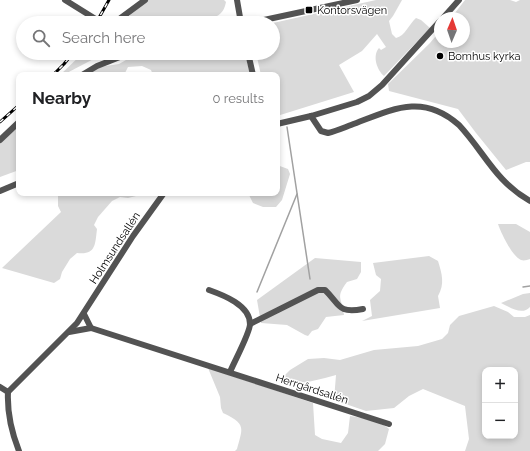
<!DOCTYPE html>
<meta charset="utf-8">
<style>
body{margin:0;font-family:Raleway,sans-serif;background:#f2f2f2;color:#202124}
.controls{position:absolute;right:12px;bottom:12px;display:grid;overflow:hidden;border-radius:8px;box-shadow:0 2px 6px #0003}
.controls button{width:36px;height:36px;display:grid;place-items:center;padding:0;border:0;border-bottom:1px solid #e0e0e0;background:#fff;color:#202124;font:20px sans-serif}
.compass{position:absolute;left:434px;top:12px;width:36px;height:36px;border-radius:50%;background:#fff;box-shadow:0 2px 6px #0003;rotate:2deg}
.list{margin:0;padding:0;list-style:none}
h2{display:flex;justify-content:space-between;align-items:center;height:52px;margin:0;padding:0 16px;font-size:17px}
h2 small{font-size:13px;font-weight:400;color:#757577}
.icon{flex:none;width:22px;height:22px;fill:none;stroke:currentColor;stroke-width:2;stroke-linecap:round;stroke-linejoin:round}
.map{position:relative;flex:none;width:530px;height:451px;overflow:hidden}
.search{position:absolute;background:#fff;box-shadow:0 2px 6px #0003;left:16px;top:16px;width:264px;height:44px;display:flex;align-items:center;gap:10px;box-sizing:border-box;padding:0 14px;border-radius:22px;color:#757577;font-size:15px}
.panel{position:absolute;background:#fff;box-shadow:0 2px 6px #0003;left:16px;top:72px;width:264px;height:124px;border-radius:8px}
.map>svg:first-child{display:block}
</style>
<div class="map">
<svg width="530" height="451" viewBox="0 0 530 451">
<rect width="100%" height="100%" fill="#fff"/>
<g fill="#dadada" fill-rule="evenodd">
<path d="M148,0H224L226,2C222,24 203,16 187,23H121Z"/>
<path d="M376,0H402L393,16L389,21L392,34L396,38C405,36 409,24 416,18L421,20L430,28L384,76C377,70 372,56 379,48L381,50L386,47L377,34L362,51L339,65L354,92L277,116V75H261L256,53H273V23Z"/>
<polygon points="465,0 510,0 516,2 520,0 530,0 530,162 526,162 506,170 476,133 458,109 389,91 388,84 430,43 440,31 440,42 464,42 464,18 451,18"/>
<polygon points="83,53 105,53 63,75 60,75"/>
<polygon points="149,53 245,53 250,75 153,75 151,70 142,66 128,67 124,75 86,75 99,67 119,64 133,56"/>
<polygon points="19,126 19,170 0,177 0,143"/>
<polygon points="277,165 288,169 290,174 282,200 276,207 263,207 253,203 248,193 277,193"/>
<path d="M58,193H138L136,196L128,198L120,197L112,201L98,217L94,225L97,229C95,245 96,255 77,253L70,259L62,272L60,279L54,283L2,268L61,212L58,206Z"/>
<path d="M498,224H516L530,232V259C527,260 524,261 521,260C512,256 501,233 498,224Z"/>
<path d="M429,256L438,261C442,274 445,284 438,296L440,308L362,321L372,316L370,300L380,291L381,279L376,275L373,263Z"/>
<path d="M315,258L361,262V272L357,279L347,282C335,298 342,297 344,315L326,317L318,329L312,331L308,336L305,335L287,325L261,323L257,300Z"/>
<path d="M530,293V307C522,316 510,307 501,303L523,294Z"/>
<path d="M494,306L508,312L514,317H525L530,315V451H465L469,439L465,406L423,389L409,396L394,408L366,411L334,400L336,375C317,380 299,386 280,382L282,378L290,370L308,359L324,358L340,360L374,350L418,346L442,339L448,333L450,325L459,316ZM485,370H515V436H485Z"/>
<path d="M208,368L313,403L315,435L322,439L341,443L348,433L350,416C359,417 383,422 389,429L385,444L378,451H235L237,449C243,427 246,424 223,413L221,408L220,397Z"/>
</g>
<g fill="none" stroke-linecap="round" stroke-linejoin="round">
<g stroke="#a1a1a1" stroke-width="1.5">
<polyline points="287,127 310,279"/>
<polyline points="523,287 530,286"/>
<polyline points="257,292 297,194"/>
</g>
<g stroke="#535353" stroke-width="6">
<polyline points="65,0 102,23"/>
<polyline points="237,0 241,23"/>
<polyline points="443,18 459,0"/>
<polyline points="114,23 145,0"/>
<polyline points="250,23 357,0"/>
<polyline points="248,53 253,75"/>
<polyline points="82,75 97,66 130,53"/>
<path d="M311,116L321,131L328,133C336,131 343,128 351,125C391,110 422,92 459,125C485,153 495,181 530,201"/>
<polyline points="277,124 311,116 357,102 369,96 382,85 440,21"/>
<polyline points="0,140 19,122"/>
<polyline points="0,191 19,183"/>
<path d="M209,290C223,295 250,305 250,324C250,333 234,362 230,372"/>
<path d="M250,324L318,290H325C340,304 337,314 363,309"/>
<polyline points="91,328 389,424"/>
<polyline points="69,332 91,328 84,314"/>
<polyline points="0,387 8,392"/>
<path d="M19,451C11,431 7,413 8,392L77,323L133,236L164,193"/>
</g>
<defs>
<g id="rail">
<polyline points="96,23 109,0"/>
<polyline points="53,75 64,64 73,53"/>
<polyline points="0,122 19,105"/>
</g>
</defs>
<use href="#rail" stroke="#000" stroke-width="3"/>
<use href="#rail" stroke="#fff" stroke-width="1.5" stroke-dasharray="4.5" stroke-linecap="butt"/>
</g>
<g fill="#000" stroke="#fff" stroke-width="1.5">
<rect x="305" y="6" width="8" height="8" rx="2"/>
<circle cx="440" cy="56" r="4"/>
</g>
<g text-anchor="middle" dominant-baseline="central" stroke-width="3" stroke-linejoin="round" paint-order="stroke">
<g font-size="11" fill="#000" stroke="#fff" text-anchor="start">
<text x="317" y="10">Kontorsvägen</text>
<text x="448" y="56">Bomhus kyrka</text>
</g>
<g font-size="11" fill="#000" stroke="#fff">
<text transform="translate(115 248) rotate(-57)">Holmsundsallén</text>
<text transform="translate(312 389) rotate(18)">Herrgårdsallén</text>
</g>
</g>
</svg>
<div class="controls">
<button>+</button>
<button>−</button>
</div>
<svg class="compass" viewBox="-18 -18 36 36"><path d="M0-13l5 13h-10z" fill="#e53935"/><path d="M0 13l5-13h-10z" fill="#757577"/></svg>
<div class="search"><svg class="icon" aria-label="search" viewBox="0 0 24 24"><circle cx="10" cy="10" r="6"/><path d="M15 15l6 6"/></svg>Search here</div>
<section class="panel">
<h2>Nearby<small>0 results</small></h2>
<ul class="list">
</ul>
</section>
</div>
